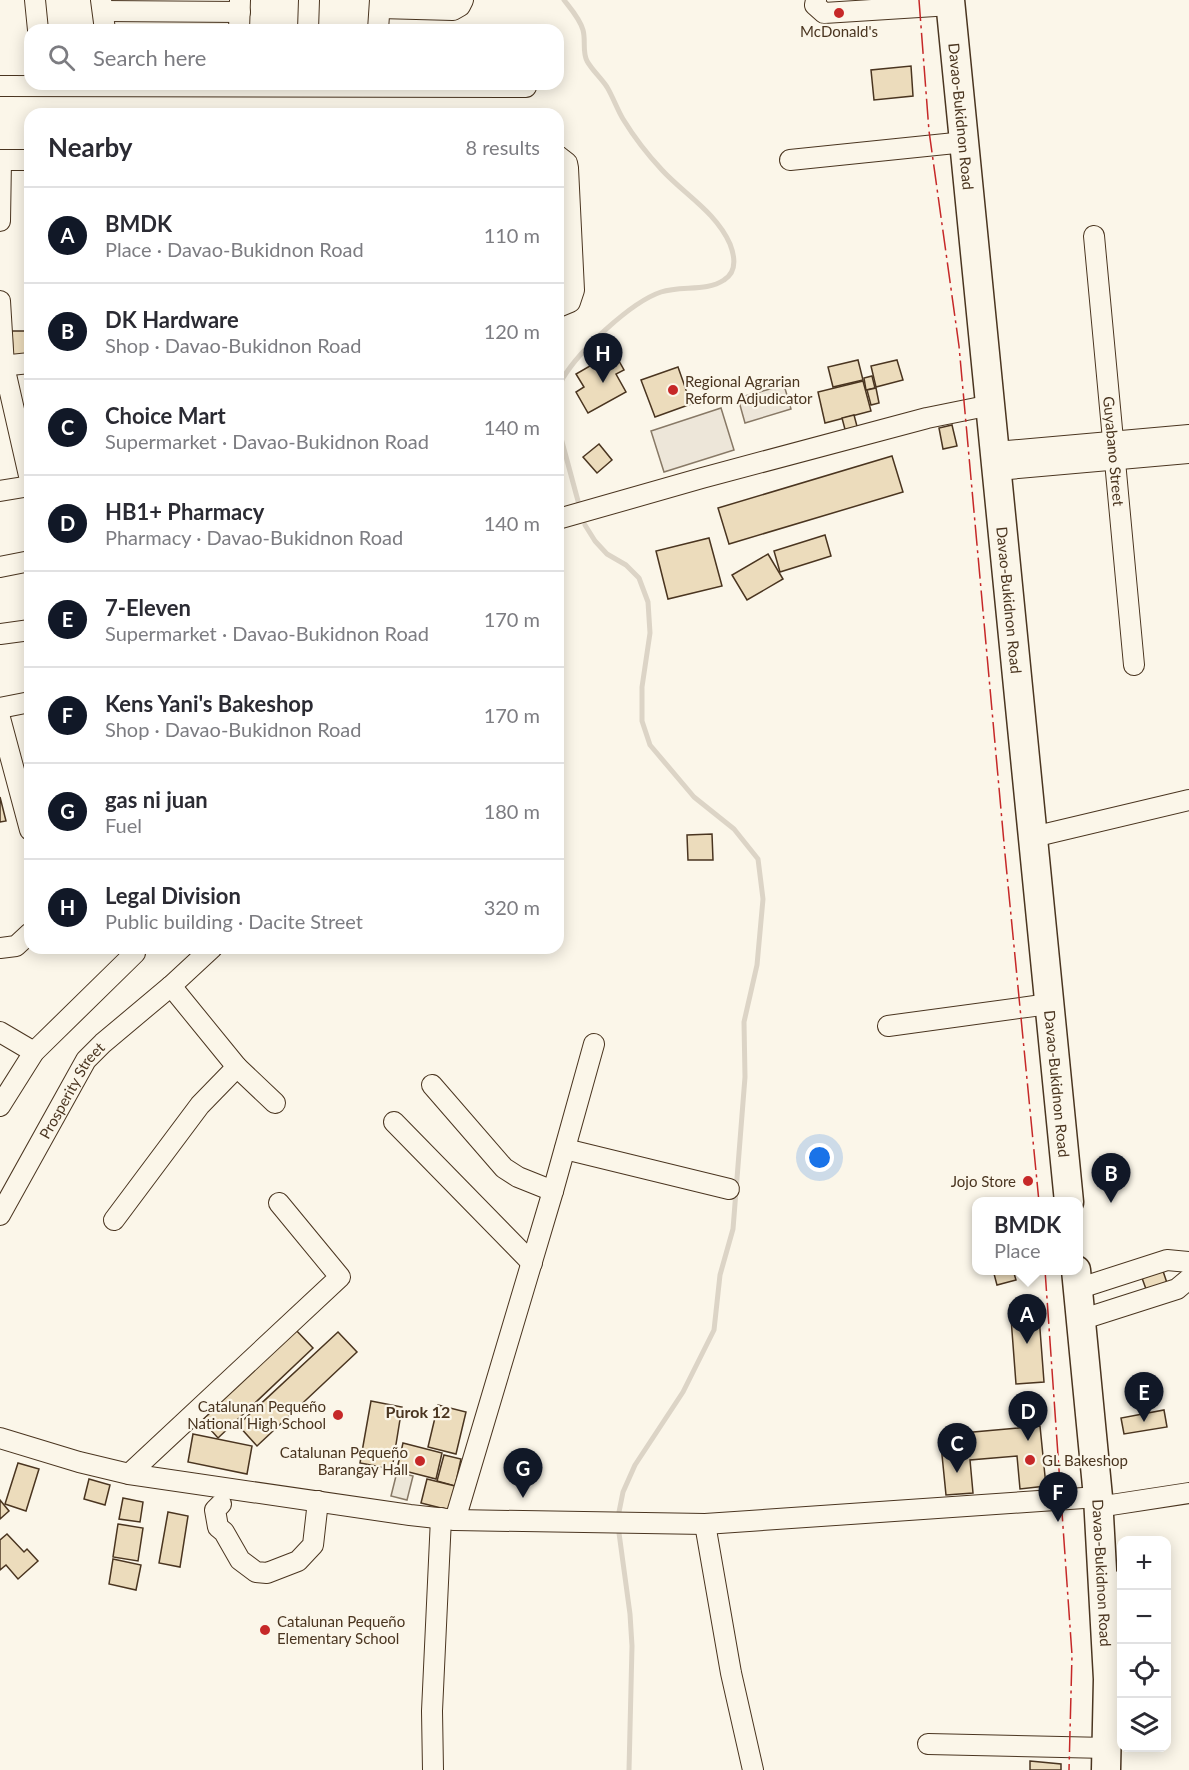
<!DOCTYPE html>
<meta charset="utf-8">
<style>
body{margin:0;font-family:Lato,sans-serif;background:#f2f2f3;color:#2b2b33}
.controls{position:absolute;right:18px;bottom:18px;display:grid;overflow:hidden;border-radius:12px;box-shadow:0 3px 15px #0003}
.controls button{width:54px;height:54px;display:grid;place-items:center;padding:0;border:0;border-bottom:2px solid #e1e1e2;background:#fff;color:#2b2b33;font:30px sans-serif}
.you{position:absolute;left:820px;top:1158px;width:21px;height:21px;margin:-15px;border:4px solid #fff;border-radius:50%;background:#1a73e8;box-shadow:0 0 0 9px #1a73e833}
.badge{display:grid;place-items:center;width:39px;height:39px;border-radius:50%;background:#111827;color:#fff;font-size:20px;font-weight:700}
.pin{position:absolute;translate:-50% -50px;filter:drop-shadow(0 2px 3px #0008)}
.pin::after{content:'';position:absolute;top:32px;width:21px;height:18px;background:inherit;clip-path:polygon(0 0,100% 0,50% 100%)}
.popup{position:absolute;left:972px;top:1197px;width:111px;height:78px;box-sizing:border-box;display:grid;place-content:center;border-radius:12px;background:#fff;filter:drop-shadow(0 2px 4px #0005);font-size:20px;white-space:nowrap;color:#7c7c81}
.popup b{font-size:22px;color:#2b2b33}
.popup::after{content:'';position:absolute;left:50%;top:100%;margin-left:-12px;border:12px solid transparent;border-top-color:#fff}
.list{margin:0;padding:0;list-style:none}
h2{display:flex;justify-content:space-between;align-items:center;height:78px;margin:0;padding:0 24px;font-size:26px}
h2 small{font-size:20px;font-weight:400;color:#7c7c81}
.list li{display:grid;grid-template-columns:39px 1fr auto;gap:18px;align-items:center;box-sizing:border-box;height:96px;padding:0 24px;border-top:2px solid #e1e1e2}
.list b{display:block;font-size:22px;white-space:nowrap}
.list p{margin:0;font-size:20px;white-space:nowrap;color:#7c7c81}
.list em{font-size:20px;font-style:normal;color:#7c7c81}
.icon{flex:none;width:33px;height:33px;fill:none;stroke:currentColor;stroke-width:2;stroke-linecap:round;stroke-linejoin:round}
.map{position:relative;flex:none;width:1189px;height:1770px;overflow:hidden}
.search{position:absolute;background:#fff;box-shadow:0 3px 15px #0003;left:24px;top:24px;width:540px;height:66px;display:flex;align-items:center;gap:15px;box-sizing:border-box;padding:0 21px;border-radius:18px;color:#7c7c81;font-size:22px}
.panel{position:absolute;background:#fff;box-shadow:0 3px 15px #0003;left:24px;top:108px;width:540px;height:846px;border-radius:18px}
.map>svg:first-child{display:block}
</style>
<div class="map">
<svg width="1189" height="1770" viewBox="0 0 1189 1770">
<rect width="100%" height="100%" fill="#fbf6e9"/>
<g fill="#ede6d9" stroke="#887966" stroke-width="1.5">
<polygon points="784,385 791,409 745,423 738,398"/>
<polygon points="721,408 734,450 664,472 651,431"/>
</g>
<polygon fill="#ede7d9" stroke="#887966" stroke-width="1.5" points="397,1472 413,1476 407,1500 391,1496"/>
<g fill="none" stroke-linecap="round" stroke-linejoin="round">
<g stroke="#dcd4c6" stroke-width="5">
<path d="M558,396C559,390 560,383 563,378C579,351 631,302 661,292C681,285 706,292 724,280C737,272 735,257 730,244C716,212 684,194 662,170C648,155 634,137 623,119C617,109 613,97 607,87C601,78 592,70 587,61C582,51 586,41 583,30C580,19 571,9 564,0"/>
<polyline points="558,427 578,501"/>
<polyline points="585,525 595,541 607,554 626,565 639,578 648,602 650,633 642,687 642,721 650,745 694,797 734,829 758,859 763,899 757,965 744,1022 745,1077 733,1229 720,1275 714,1330 683,1392 635,1465 623,1492 619,1512"/>
<polyline points="619,1533 630,1614 632,1646 629,1770"/>
</g>
</g>
<g fill="#ecdcbc" stroke="#4a3520" stroke-width="1.5">
<polygon points="911,66 913,96 874,100 871,70"/>
<polygon points="12,331 30,331 30,357 13,358"/>
<polygon points="614,352 624,370 616,374 626,392 588,413 576,392 584,387 576,374"/>
<polygon points="858,360 863,380 833,387 828,367"/>
<polygon points="897,360 903,380 876,387 871,366"/>
<polygon points="678,367 691,404 655,417 641,380"/>
<polygon points="872,376 875,388 866,390 864,378"/>
<polygon points="863,381 871,411 825,423 818,392"/>
<polygon points="876,388 879,403 871,405 867,390"/>
<polygon points="854,415 858,430 846,433 842,418"/>
<polygon points="952,425 957,446 943,449 939,428"/>
<polygon points="599,444 612,460 597,473 583,457"/>
<polygon points="892,456 903,492 729,544 718,508"/>
<polygon points="825,535 831,556 780,572 774,551"/>
<polygon points="709,538 722,586 668,599 656,551"/>
<polygon points="768,554 783,579 747,600 732,575"/>
<polygon points="0,797 6,821 0,822"/>
<polygon points="712,834 713,860 688,860 687,835"/>
<polygon points="993,1270 1013,1270 1016,1280 997,1285"/>
<polygon points="1163,1271 1167,1283 1146,1289 1142,1278"/>
<polygon points="1038,1303 1044,1382 1016,1384 1010,1305"/>
<polygon points="294,1328 313,1348 218,1438 202,1420 209,1414 206,1411"/>
<polygon points="338,1332 357,1352 257,1446 238,1425"/>
<polygon points="371,1401 402,1407 392,1469 360,1463"/>
<polygon points="438,1405 466,1412 456,1454 428,1447"/>
<polygon points="1164,1410 1167,1427 1124,1434 1121,1418"/>
<polygon points="1040,1426 1046,1486 1020,1489 1017,1456 970,1460 973,1493 946,1495 940,1435"/>
<polygon points="193,1434 252,1446 247,1474 188,1462"/>
<polygon points="403,1443 442,1453 436,1479 397,1469"/>
<polygon points="444,1455 461,1459 455,1486 437,1481"/>
<polygon points="18,1463 39,1469 26,1511 5,1504"/>
<polygon points="89,1479 110,1485 105,1505 84,1499"/>
<polygon points="427,1479 455,1486 449,1510 421,1503"/>
<polygon points="123,1498 143,1502 140,1522 119,1519"/>
<polygon points="0,1500 9,1511 0,1519"/>
<polygon points="168,1512 188,1516 180,1567 159,1563"/>
<polygon points="118,1524 143,1528 138,1561 113,1557"/>
<polygon points="7,1534 24,1552 27,1549 38,1561 18,1579 6,1565 0,1570 0,1540"/>
<polygon points="113,1559 141,1565 136,1590 109,1584"/>
<polygon points="1030,1761 1061,1764 1061,1770 1030,1770"/>
</g>
<g fill="none" stroke-linecap="round" stroke-linejoin="round">
<defs>
<g id="minor">
<polyline points="35,0 38,30"/>
<polyline points="101,0 105,30"/>
<polyline points="816,0 815,5 824,13 951,5"/>
<polyline points="380,8 453,10 460,6 463,0"/>
<polyline points="103,11 240,12"/>
<polyline points="239,30 240,0"/>
<polyline points="308,30 309,0"/>
<polyline points="378,30 380,0"/>
<polyline points="0,86 526,87"/>
<polyline points="558,156 567,163 568,168 574,290 570,302 558,307"/>
<polyline points="0,160 30,160"/>
<polyline points="790,160 965,142"/>
<polyline points="0,221 1,160"/>
<path id="s1" d="M1094,236L1134,665"/>
<polyline points="0,301 4,366 30,480"/>
<polyline points="0,366 30,363"/>
<polyline points="996,452 1189,435"/>
<polyline points="997,470 1189,453"/>
<polyline points="0,491 30,486"/>
<polyline points="558,519 702,478 927,418 991,405"/>
<polyline points="0,567 30,561"/>
<polyline points="0,634 30,630"/>
<polyline points="0,708 30,702"/>
<polyline points="0,718 30,830"/>
<polyline points="1033,837 1189,800"/>
<polyline points="0,948 16,946 30,933"/>
<polyline points="171,986 237,1067 275,1103"/>
<polyline points="888,1026 1049,1004"/>
<polyline points="0,1032 34,1052"/>
<polyline points="432,1085 504,1168 518,1177 553,1191"/>
<polyline points="0,1106 34,1052 135,953 134,948"/>
<polyline points="394,1122 532,1263"/>
<polyline points="565,1149 729,1189"/>
<path id="s2" d="M0,1215L86,1060L103,1043L171,986L212,948"/>
<polyline points="114,1220 200,1105 237,1067"/>
<polyline points="1077,1289 1167,1260 1189,1262"/>
<polyline points="1080,1320 1177,1289 1189,1279"/>
<polyline points="0,1438 79,1462 129,1474 410,1515 455,1520 705,1524 1098,1497"/>
<polyline points="129,1474 340,1277 279,1203"/>
<polyline points="221,1504 215,1510 218,1527 224,1532 240,1560 256,1572 267,1573 298,1561 313,1545 318,1501"/>
<polyline points="1098,1507 1189,1493"/>
<polyline points="455,1520 553,1191 594,1044"/>
<polyline points="705,1524 731,1673 753,1770"/>
<polyline points="1102,1584 1122,1581"/>
<polyline points="928,1744 1107,1748"/>
<polyline points="433,1770 432,1711 441,1518"/>
</g>
<g id="highway">
<path id="s3" d="M950,0L1069,1202"/>
<path id="s4" d="M1076,1270L1098,1497L1108,1679L1106,1770"/>
</g>
</defs>
<use href="#minor" stroke="#4a3520" stroke-width="22"/>
<use href="#highway" stroke="#4a3520" stroke-width="31"/>
<use href="#minor" stroke="#fbf6e9" stroke-width="20"/>
<use href="#highway" stroke="#fbf6e9" stroke-width="28"/>
<g stroke="#c62828" stroke-width="1.5" stroke-dasharray="21 4.5 3 4.5" stroke-linecap="butt">
<polyline points="919,0 929,131 959,346 1005,854 1039,1202"/>
<polyline points="1045,1270 1072,1655 1069,1770"/>
</g>
</g>
<g fill="#c62828" stroke="#fbf6e9" stroke-width="2">
<circle cx="839" cy="13" r="6"/>
<circle cx="673" cy="390" r="6"/>
<circle cx="1028" cy="1181" r="6"/>
<circle cx="338" cy="1415" r="6"/>
<circle cx="1030" cy="1460" r="6"/>
<circle cx="420" cy="1461" r="6"/>
<circle cx="265" cy="1630" r="6"/>
</g>
<g text-anchor="middle" dominant-baseline="central" stroke-width="4.5" stroke-linejoin="round" paint-order="stroke">
<g font-size="15" fill="#4a3520" stroke="#fbf6e9" text-anchor="start">
<text x="839" y="31" text-anchor="middle">McDonald's</text>
<text x="685" y="381">Regional Agrarian<tspan x="685" dy="17">Reform Adjudicator</tspan></text>
<text x="1016" y="1181" text-anchor="end">Jojo Store</text>
<text x="326" y="1406" text-anchor="end">Catalunan Pequeño<tspan x="326" dy="17">National High School</tspan></text>
<text x="408" y="1452" text-anchor="end">Catalunan Pequeño<tspan x="408" dy="17">Barangay Hall</tspan></text>
<text x="1042" y="1460">GL Bakeshop</text>
<text x="277" y="1621">Catalunan Pequeño<tspan x="277" dy="17">Elementary School</tspan></text>
</g>
<g font-size="15" fill="#4a3520" stroke="#fbf6e9">
<text stroke="none"><textPath href="#s3" startOffset="117">Davao-Bukidnon Road</textPath></text>
<text stroke="none"><textPath href="#s1" startOffset="216">Guyabano Street</textPath></text>
<text stroke="none"><textPath href="#s3" startOffset="603">Davao-Bukidnon Road</textPath></text>
<text stroke="none"><textPath href="#s3" startOffset="1089">Davao-Bukidnon Road</textPath></text>
<text stroke="none"><textPath href="#s2" startOffset="144">Prosperity Street</textPath></text>
<text stroke="none"><textPath href="#s4" startOffset="304">Davao-Bukidnon Road</textPath></text>
</g>
<g font-size="16" font-weight="bold" fill="#4a3520" stroke="#fbf6e9">
<text x="418" y="1411">Purok 12</text>
</g>
</g>
</svg>
<div class="controls">
<button>+</button>
<button>−</button>
<button><svg class="icon" aria-label="locate" viewBox="0 0 24 24"><circle cx="12" cy="12" r="6"/><path d="M12 2v4M12 18v4M2 12h4M18 12h4"/></svg></button>
<button><svg class="icon" aria-label="layers" viewBox="0 0 24 24"><path d="M12 4l9 5-9 5-9-5zM3 14l9 5 9-5"/></svg></button>
</div>
<div class="you"></div>
<div class="pin badge" style="left:1027px;top:1344px">A</div>
<div class="popup"><b>BMDK</b>Place</div>
<div class="pin badge" style="left:1111px;top:1203px">B</div>
<div class="pin badge" style="left:957px;top:1473px">C</div>
<div class="pin badge" style="left:1028px;top:1441px">D</div>
<div class="pin badge" style="left:1144px;top:1422px">E</div>
<div class="pin badge" style="left:1058px;top:1522px">F</div>
<div class="pin badge" style="left:523px;top:1498px">G</div>
<div class="pin badge" style="left:603px;top:383px">H</div>
<div class="search"><svg class="icon" aria-label="search" viewBox="0 0 24 24"><circle cx="10" cy="10" r="6"/><path d="M15 15l6 6"/></svg>Search here</div>
<section class="panel">
<h2>Nearby<small>8 results</small></h2>
<ul class="list">
<li><span class="badge">A</span><div><b>BMDK</b><p>Place · Davao-Bukidnon Road</p></div><em>110 m</em></li>
<li><span class="badge">B</span><div><b>DK Hardware</b><p>Shop · Davao-Bukidnon Road</p></div><em>120 m</em></li>
<li><span class="badge">C</span><div><b>Choice Mart</b><p>Supermarket · Davao-Bukidnon Road</p></div><em>140 m</em></li>
<li><span class="badge">D</span><div><b>HB1+ Pharmacy</b><p>Pharmacy · Davao-Bukidnon Road</p></div><em>140 m</em></li>
<li><span class="badge">E</span><div><b>7-Eleven</b><p>Supermarket · Davao-Bukidnon Road</p></div><em>170 m</em></li>
<li><span class="badge">F</span><div><b>Kens Yani's Bakeshop</b><p>Shop · Davao-Bukidnon Road</p></div><em>170 m</em></li>
<li><span class="badge">G</span><div><b>gas ni juan</b><p>Fuel</p></div><em>180 m</em></li>
<li><span class="badge">H</span><div><b>Legal Division</b><p>Public building · Dacite Street</p></div><em>320 m</em></li>
</ul>
</section>
</div>
